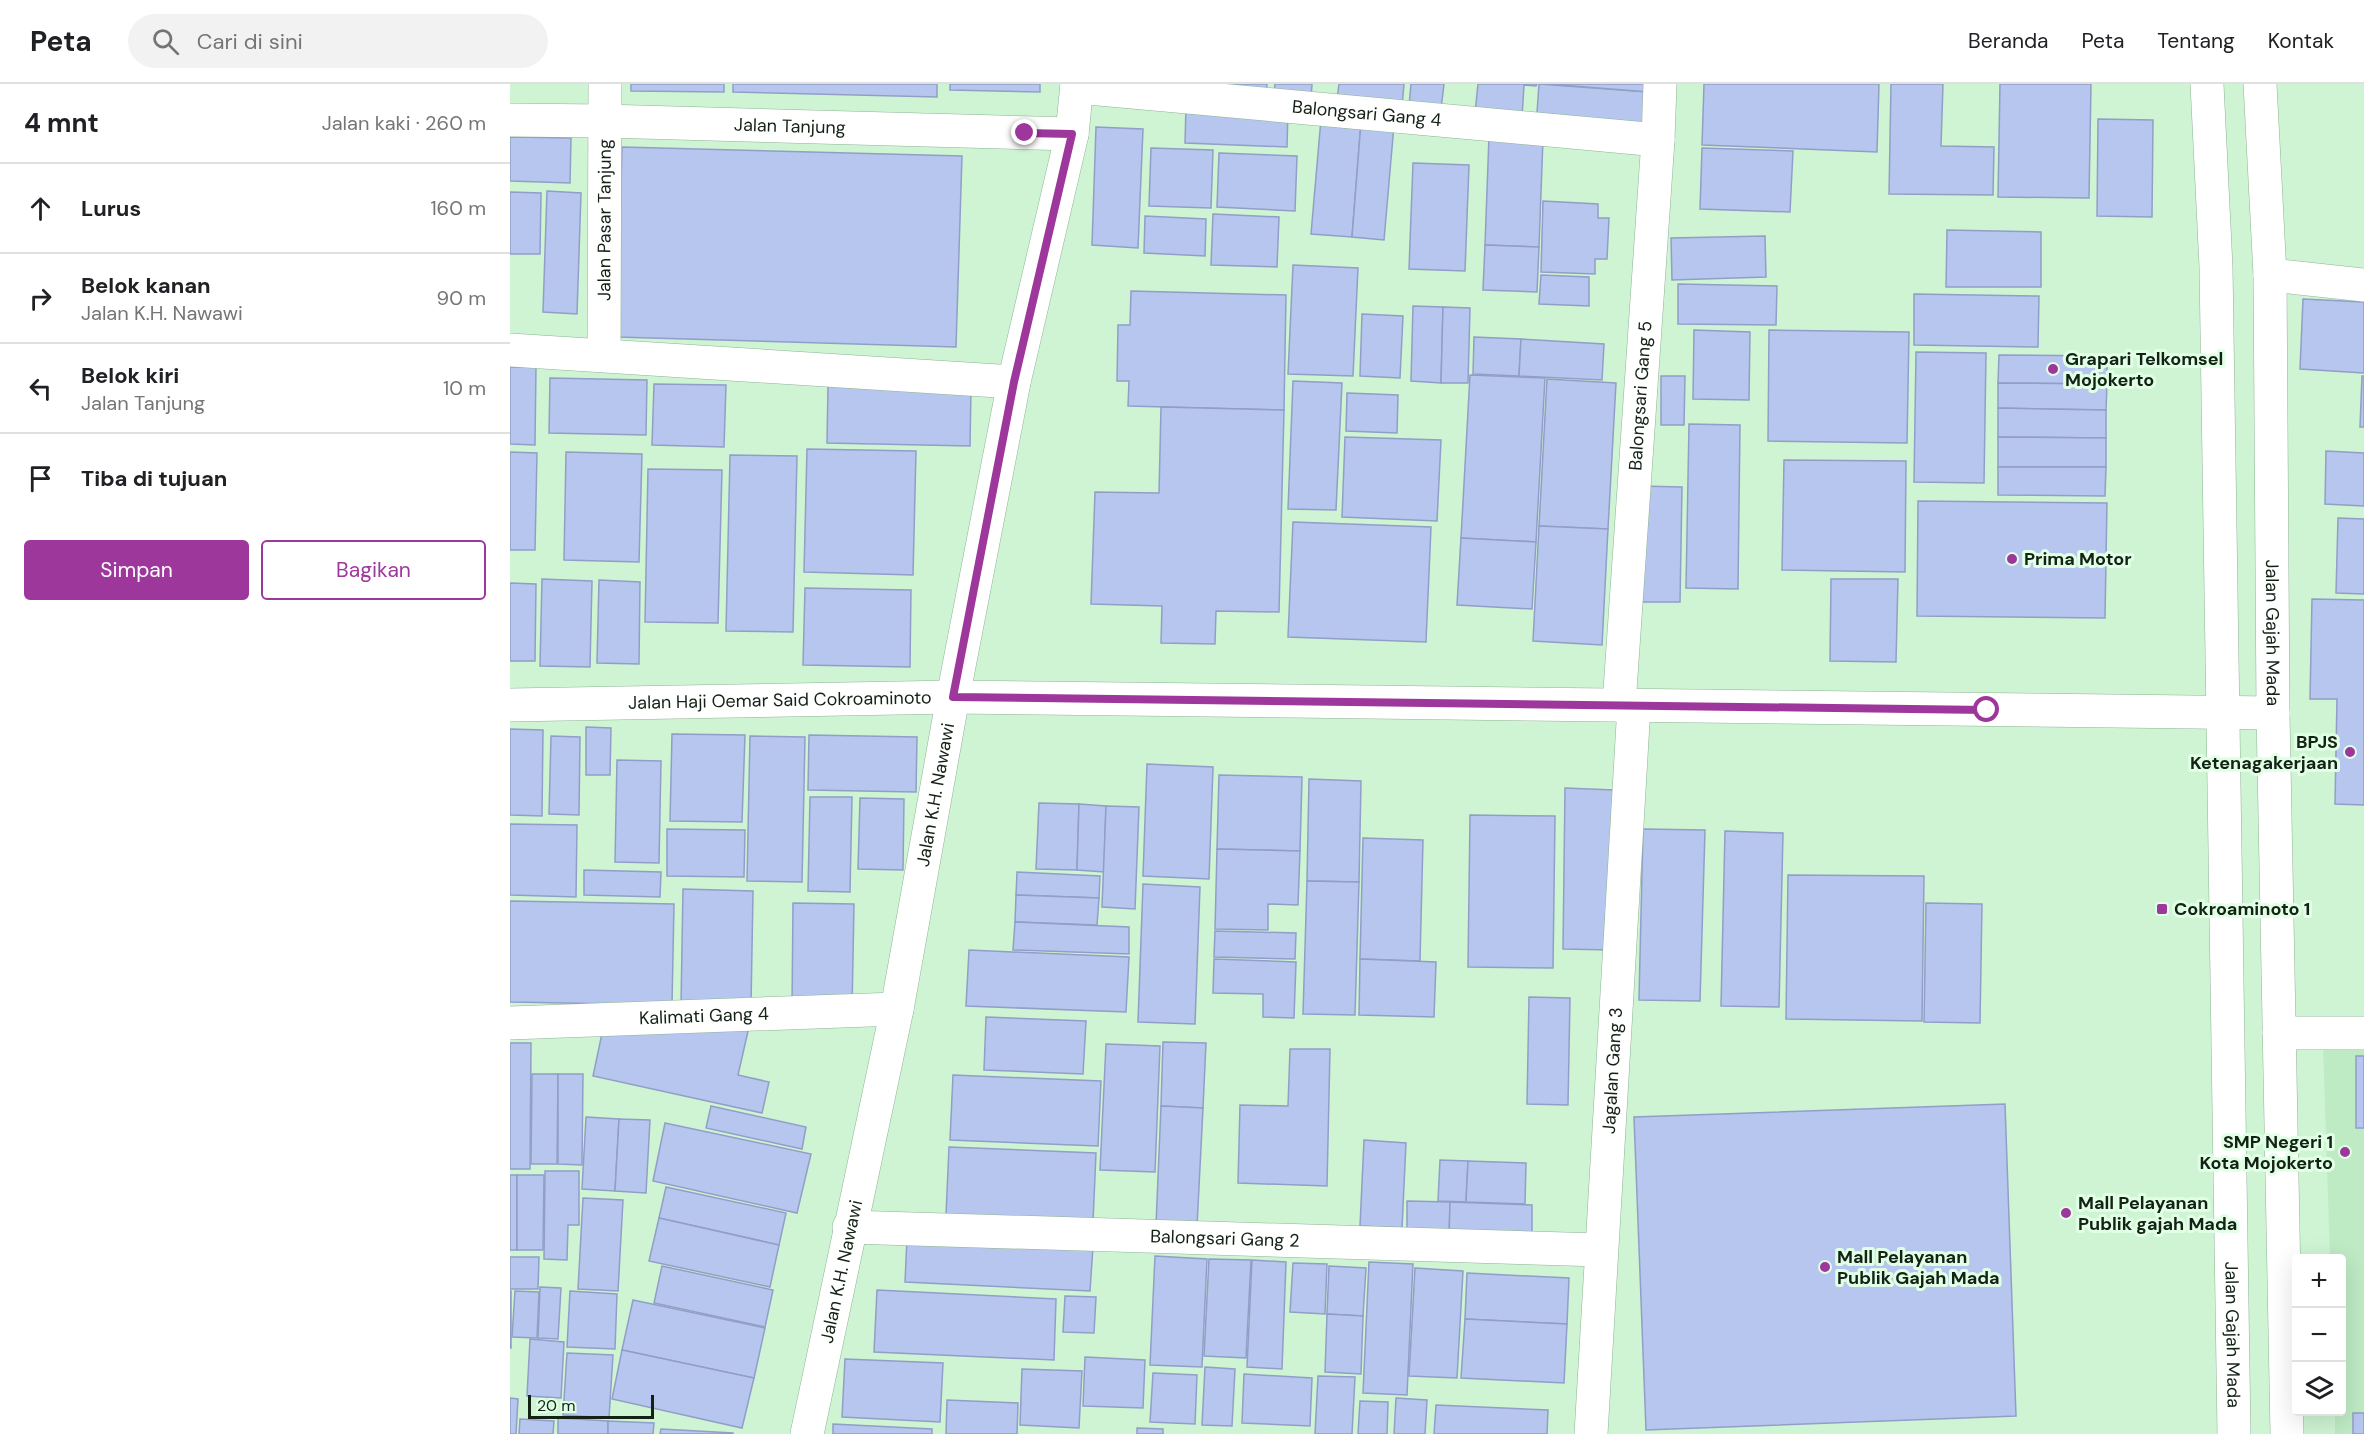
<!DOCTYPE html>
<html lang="id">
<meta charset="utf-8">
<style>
body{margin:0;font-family:"DM Sans",sans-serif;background:#f2f2f2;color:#202124}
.controls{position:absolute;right:18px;bottom:18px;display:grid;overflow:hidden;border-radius:6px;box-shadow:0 6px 24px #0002}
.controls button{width:54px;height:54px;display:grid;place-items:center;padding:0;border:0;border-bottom:2px solid #e0e0e0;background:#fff;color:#202124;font:30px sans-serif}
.scale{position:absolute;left:18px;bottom:15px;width:126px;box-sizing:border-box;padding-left:6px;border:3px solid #142216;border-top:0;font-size:16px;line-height:21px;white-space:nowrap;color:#142216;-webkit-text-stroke:4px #e0ffe5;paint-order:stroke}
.stop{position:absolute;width:18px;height:18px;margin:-14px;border:4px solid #9e379b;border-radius:50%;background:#fff}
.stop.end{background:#9e379b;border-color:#fff;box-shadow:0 2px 6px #0008}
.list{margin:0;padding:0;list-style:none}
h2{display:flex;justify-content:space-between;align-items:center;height:78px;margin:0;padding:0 24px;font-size:26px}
h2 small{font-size:20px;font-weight:400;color:#757577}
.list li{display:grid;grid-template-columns:39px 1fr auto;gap:18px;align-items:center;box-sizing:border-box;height:90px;padding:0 24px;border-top:2px solid #e0e0e0}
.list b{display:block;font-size:22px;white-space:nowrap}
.list p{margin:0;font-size:20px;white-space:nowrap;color:#757577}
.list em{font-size:20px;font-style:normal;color:#757577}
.actions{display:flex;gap:12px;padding:18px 24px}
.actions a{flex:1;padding:14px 0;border:2px solid #9e379b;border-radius:6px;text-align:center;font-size:21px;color:#9e379b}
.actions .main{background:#9e379b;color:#fff}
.icon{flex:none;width:33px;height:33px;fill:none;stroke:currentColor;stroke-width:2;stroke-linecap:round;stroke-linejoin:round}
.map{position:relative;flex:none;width:1854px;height:1350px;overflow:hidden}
header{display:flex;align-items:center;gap:36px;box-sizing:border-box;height:84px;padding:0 30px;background:#fff;border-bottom:2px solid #e0e0e0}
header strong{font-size:28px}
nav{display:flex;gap:33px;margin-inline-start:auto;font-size:21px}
.search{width:420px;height:54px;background:#f2f2f2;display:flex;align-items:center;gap:15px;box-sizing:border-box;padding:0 21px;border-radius:33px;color:#757577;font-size:22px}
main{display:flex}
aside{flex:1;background:#fff}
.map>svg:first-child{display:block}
</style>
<header>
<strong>Peta</strong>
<div class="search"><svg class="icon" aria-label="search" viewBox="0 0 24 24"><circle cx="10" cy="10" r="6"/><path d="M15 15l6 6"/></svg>Cari di sini</div>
<nav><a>Beranda</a><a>Peta</a><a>Tentang</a><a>Kontak</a></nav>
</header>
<main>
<aside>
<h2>4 mnt<small>Jalan kaki · 260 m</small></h2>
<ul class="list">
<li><svg class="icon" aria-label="ahead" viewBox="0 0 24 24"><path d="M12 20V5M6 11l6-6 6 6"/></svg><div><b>Lurus</b></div><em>160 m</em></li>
<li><svg class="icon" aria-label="right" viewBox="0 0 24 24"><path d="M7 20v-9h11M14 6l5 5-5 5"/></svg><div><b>Belok kanan</b><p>Jalan K.H. Nawawi</p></div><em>90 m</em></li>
<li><svg class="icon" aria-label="left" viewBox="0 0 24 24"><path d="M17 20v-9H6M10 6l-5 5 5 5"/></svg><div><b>Belok kiri</b><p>Jalan Tanjung</p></div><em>10 m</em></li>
<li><svg class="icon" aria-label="arrive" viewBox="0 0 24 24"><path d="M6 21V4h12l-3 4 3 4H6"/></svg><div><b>Tiba di tujuan</b></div></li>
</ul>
<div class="actions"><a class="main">Simpan</a><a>Bagikan</a></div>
</aside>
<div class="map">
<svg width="1854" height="1350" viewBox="0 0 1854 1350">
<rect width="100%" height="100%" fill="#cef4d3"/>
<polygon fill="#beeac4" points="1813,961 1854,961 1854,1350 1825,1350 1825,1328 1832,1328 1832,1174 1820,1174"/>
<g fill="#b7c6ef" stroke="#919fc6" stroke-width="1.5">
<polygon points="121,0 214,0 214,8 121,7"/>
<polygon points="223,0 427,0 427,13 223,8"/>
<polygon points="440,0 530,0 530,8 440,6"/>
<polygon points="705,0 757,0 756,11"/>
<polygon points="765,0 802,0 801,14 764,10"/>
<polygon points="829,0 894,0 892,22 827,16"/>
<polygon points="901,0 934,0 931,25 899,22"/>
<polygon points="968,0 1027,0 1026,2 1014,1 1012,33 965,29"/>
<polygon points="1029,0 1139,8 1135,51 1026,43"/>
<polygon points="1038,0 1140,0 1139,8"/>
<polygon points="1194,0 1369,0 1367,68 1192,61"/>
<polygon points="1381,0 1433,0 1431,62 1484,63 1483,111 1379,110"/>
<polygon points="1490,0 1581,0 1579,114 1488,113"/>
<polygon points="676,22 778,26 777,63 675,59"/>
<polygon points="811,35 851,38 842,153 801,150"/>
<polygon points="1588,35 1643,36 1642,133 1587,132"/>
<polygon points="851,38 884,41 874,156 842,153"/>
<polygon points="586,43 633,45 628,164 582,161"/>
<polygon points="979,52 1033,54 1029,163 975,161"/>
<polygon points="0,53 61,54 60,99 0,97"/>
<polygon points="112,63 452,72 446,263 107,253"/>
<polygon points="641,64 703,66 701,124 639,122"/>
<polygon points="1192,64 1283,67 1280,128 1190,125"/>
<polygon points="709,69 787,72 785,127 707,123"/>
<polygon points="903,79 959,81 955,187 899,185"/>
<polygon points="37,107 71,109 67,230 33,228"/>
<polygon points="0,108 31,109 30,170 0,170"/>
<polygon points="1033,117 1088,120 1088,134 1099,134 1097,175 1085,175 1085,190 1031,188"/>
<polygon points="703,130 769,133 767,183 701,181"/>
<polygon points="635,132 696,135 695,172 634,169"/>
<polygon points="1437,146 1531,148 1531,203 1436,203"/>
<polygon points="1255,152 1256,193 1162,196 1161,154"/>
<polygon points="975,161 1029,163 1027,208 973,206"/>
<polygon points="783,181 848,184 843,292 778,290"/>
<polygon points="1031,191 1079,193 1079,222 1029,220"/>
<polygon points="1168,200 1267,202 1266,241 1168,240"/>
<polygon points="621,207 776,211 774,326 618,322 619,297 607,297 608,241 620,241"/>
<polygon points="1404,210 1529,212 1528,263 1404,261"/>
<polygon points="1793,215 1854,218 1854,289 1790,285"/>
<polygon points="903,222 933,223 931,299 901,297"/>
<polygon points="933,223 960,224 958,299 931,299"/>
<polygon points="852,230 893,232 890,294 850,292"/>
<polygon points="1184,246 1240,248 1239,316 1183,315"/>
<polygon points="1259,246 1399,248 1397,359 1258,357"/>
<polygon points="964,253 1011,255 1009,292 963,290"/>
<polygon points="1011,255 1094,260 1092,296 1009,292"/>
<polygon points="1406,268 1476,269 1474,399 1404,398"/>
<polygon points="1489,271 1597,272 1597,300 1488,299"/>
<polygon points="0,283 26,283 25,361 0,360"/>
<polygon points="960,291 1035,294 1026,458 951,454"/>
<polygon points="1151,292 1175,292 1174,341 1151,341"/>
<polygon points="1852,292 1854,292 1854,343 1850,343"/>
<polygon points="40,294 137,296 136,351 39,349"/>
<polygon points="1037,295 1106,299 1098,445 1029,442"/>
<polygon points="783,297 832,299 826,426 778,425"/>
<polygon points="1488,299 1597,300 1596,326 1488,324"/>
<polygon points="144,300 216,301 214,363 142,361"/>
<polygon points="318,302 461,305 460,362 317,359"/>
<polygon points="837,309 888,311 887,349 836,347"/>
<polygon points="651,323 774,326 769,528 706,527 705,560 651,559 652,522 581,520 585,408 649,409"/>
<polygon points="1488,324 1596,326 1596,354 1488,353"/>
<polygon points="1179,340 1230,341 1228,505 1176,504"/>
<polygon points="835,353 931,356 927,437 832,433"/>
<polygon points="1488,353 1596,354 1596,383 1488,383"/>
<polygon points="297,365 406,367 403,491 294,488"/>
<polygon points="1816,367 1854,369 1854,422 1815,420"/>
<polygon points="0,368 27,369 25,466 0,466"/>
<polygon points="56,368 132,370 129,478 54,476"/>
<polygon points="220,371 287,372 283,548 216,547"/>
<polygon points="1274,376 1396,377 1395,488 1272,486"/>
<polygon points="1488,383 1596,383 1595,412 1488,411"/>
<polygon points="138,385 212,386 208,539 135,538"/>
<polygon points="1129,402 1172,403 1170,518 1127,518"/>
<polygon points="1408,417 1597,419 1595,534 1407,532"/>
<polygon points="1828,434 1854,435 1854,510 1826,509"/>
<polygon points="783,438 921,443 916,558 778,553"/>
<polygon points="1029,442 1098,445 1092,561 1023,557"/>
<polygon points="951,454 1026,458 1022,525 947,521"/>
<polygon points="32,495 82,497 80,583 30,582"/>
<polygon points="1321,495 1388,495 1386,578 1320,577"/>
<polygon points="89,496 130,498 129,580 87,579"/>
<polygon points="0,499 26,500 25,577 0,577"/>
<polygon points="295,504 401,506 400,583 293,581"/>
<polygon points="1802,515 1854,516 1854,721 1825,720 1827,615 1800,615"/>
<polygon points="76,643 101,644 100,691 76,691"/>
<polygon points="0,645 33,646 32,732 0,731"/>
<polygon points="162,650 235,651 232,738 160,737"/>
<polygon points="299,651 407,653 406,708 298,706"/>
<polygon points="41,652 70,653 69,731 39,730"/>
<polygon points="240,652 295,653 292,798 237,797"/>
<polygon points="107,676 151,677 149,779 105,778"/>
<polygon points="637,680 703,683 699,795 633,792"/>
<polygon points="709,691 792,693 790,767 707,765"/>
<polygon points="799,695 851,697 849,798 797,797"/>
<polygon points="1055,704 1104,706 1101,866 1053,865"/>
<polygon points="300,713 342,713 340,808 298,807"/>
<polygon points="350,714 394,715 393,786 348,785"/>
<polygon points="529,719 569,720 567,786 526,785"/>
<polygon points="569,720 596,722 594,788 567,786"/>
<polygon points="596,722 629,723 625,825 592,823"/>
<polygon points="960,731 1045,732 1043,884 958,883"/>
<polygon points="0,740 67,741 66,813 0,811"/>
<polygon points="157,745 235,746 234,793 157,792"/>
<polygon points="1133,745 1195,746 1190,917 1129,916"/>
<polygon points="1215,747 1273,749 1269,923 1211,922"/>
<polygon points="853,754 913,756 910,877 850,875"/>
<polygon points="707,765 790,767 788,821 758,820 758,846 705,845"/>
<polygon points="74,786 151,788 150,813 74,811"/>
<polygon points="507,788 590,792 589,814 506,811"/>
<polygon points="1278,791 1414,792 1412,937 1276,935"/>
<polygon points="797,797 849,798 845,931 793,930"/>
<polygon points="633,800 690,803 685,940 628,938"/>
<polygon points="173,805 243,807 241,922 171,921"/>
<polygon points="506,811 589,814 587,841 505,838"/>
<polygon points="0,817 164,820 162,921 0,918"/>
<polygon points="283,819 344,820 342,926 282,924"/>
<polygon points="1416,819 1472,820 1470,939 1414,938"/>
<polygon points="505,838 619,843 619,870 503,866"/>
<polygon points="705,847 786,849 785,875 704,873"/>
<polygon points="459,866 619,873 616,928 456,922"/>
<polygon points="704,875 786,878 784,934 753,933 753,910 703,909"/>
<polygon points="850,875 926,878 924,933 849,931"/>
<polygon points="1019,913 1060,914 1058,1021 1017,1020"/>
<polygon points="476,933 576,937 573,990 474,986"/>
<polygon points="241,934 228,991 259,998 252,1029 83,992 94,940"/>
<polygon points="653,958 696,959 693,1024 651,1022"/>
<polygon points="0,959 21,959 20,1085 0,1085"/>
<polygon points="596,960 650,962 645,1088 590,1086"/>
<polygon points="780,965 820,965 817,1102 728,1099 730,1021 778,1022"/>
<rect x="1846" y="972" width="8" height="72"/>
<polygon points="22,990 48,990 47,1080 21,1080"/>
<polygon points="48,990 73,990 72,1081 48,1080"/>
<polygon points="443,991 591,997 588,1062 440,1056"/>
<polygon points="1495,1020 1506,1332 1136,1346 1124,1033"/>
<polygon points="201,1022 296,1043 292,1065 196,1044"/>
<polygon points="651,1022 693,1024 687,1142 646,1141"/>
<polygon points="76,1033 109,1035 105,1107 72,1105"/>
<polygon points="109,1035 140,1036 136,1109 105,1107"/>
<polygon points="155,1039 301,1070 287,1129 143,1097"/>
<polygon points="854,1056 896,1059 892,1144 850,1142"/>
<polygon points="439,1063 586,1069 583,1138 436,1131"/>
<polygon points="930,1076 958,1077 956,1118 928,1117"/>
<polygon points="958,1077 1016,1079 1015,1120 956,1118"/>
<polygon points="35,1087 69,1087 69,1141 58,1141 57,1176 34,1175"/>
<rect x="0" y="1091" width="7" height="75"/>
<polygon points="7,1091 34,1091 33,1166 7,1166"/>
<polygon points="156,1103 276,1129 269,1161 149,1134"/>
<polygon points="73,1114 113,1116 108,1207 68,1205"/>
<polygon points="897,1117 940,1118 939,1154 897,1152"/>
<polygon points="940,1118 1022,1121 1022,1157 939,1154"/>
<polygon points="149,1134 269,1161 260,1203 139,1177"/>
<polygon points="397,1154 583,1162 580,1207 395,1198"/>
<polygon points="645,1172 697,1175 692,1283 640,1281"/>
<polygon points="0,1173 29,1173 28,1205 0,1205"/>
<polygon points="699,1175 741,1176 736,1274 694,1272"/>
<polygon points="742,1176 776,1178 772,1285 737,1283"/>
<polygon points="859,1178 903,1180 897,1311 853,1309"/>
<polygon points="783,1179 817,1180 815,1230 780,1228"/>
<polygon points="152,1182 263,1206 255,1243 144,1219"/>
<polygon points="819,1182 856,1184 853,1232 817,1230"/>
<polygon points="905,1184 953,1187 947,1294 899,1292"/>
<polygon points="957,1189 1059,1194 1057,1240 955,1235"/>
<polygon points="30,1203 51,1204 48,1255 28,1254"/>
<polygon points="367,1206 546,1215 544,1276 364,1268"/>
<rect x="0" y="1207" width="1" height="57"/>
<polygon points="5,1207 29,1208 27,1254 2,1253"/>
<polygon points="60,1207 107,1210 105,1265 57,1263"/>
<polygon points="555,1212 586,1213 584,1249 553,1248"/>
<polygon points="123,1216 255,1244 244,1294 112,1266"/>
<polygon points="817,1230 853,1232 851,1290 815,1288"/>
<polygon points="955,1235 1057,1240 1054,1299 951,1294"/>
<polygon points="20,1255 54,1258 51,1314 17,1312"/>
<polygon points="112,1266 244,1294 232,1344 102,1315"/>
<polygon points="57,1269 103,1271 99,1334 53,1331"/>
<polygon points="575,1273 635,1276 633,1324 573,1322"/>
<polygon points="335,1275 433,1279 430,1338 332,1333"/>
<polygon points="695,1283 725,1285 722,1342 692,1341"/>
<polygon points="512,1285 572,1287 569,1344 510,1341"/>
<polygon points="643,1289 687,1291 685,1340 640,1338"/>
<polygon points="734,1290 802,1294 800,1342 732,1339"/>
<polygon points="808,1292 845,1293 842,1350 805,1350"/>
<polygon points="0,1314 8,1315 6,1350 0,1350"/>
<polygon points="886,1314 917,1316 915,1350 884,1350"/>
<polygon points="437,1316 508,1319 507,1350 436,1350"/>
<polygon points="850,1317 878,1318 877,1350 848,1350"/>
<polygon points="926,1321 1038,1326 1037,1350 924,1350"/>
<rect x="1843" y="1329" width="11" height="21"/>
<polygon points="48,1334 98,1337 98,1350 48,1350"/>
<polygon points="10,1335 44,1337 43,1350 9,1350"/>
<polygon points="98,1337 144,1339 143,1350 98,1350"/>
<polygon points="323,1340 422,1345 422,1350 323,1350"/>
<polygon points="627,1344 653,1345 653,1350 627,1350"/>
<polygon points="151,1345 223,1349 223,1350 150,1350"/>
</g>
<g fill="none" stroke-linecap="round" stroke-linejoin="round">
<defs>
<g id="minor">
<path id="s1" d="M567,3L1148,56"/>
<path id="s2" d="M0,36L94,37L562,50"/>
<polyline points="1760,191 1854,201"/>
<polyline points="0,266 504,298"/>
<path id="s3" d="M94,271L95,0"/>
<path id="s4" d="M0,621L443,613L1763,629"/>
<path id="s5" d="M1109,621L1148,56L1150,0"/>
<path id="s6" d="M0,939L387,925"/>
<polyline points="1769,949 1854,949"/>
<path id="s7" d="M339,1143L1091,1166"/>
<path id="s8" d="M297,1350L387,925L443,613L504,298L562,50L567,0"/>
<path id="s9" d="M1081,1350L1124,622"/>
</g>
<g id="secondary">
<path id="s10" d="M1697,0L1706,183L1724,1350"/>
<path id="s11" d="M1750,0L1760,191L1763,629L1777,1350"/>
</g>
</defs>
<use href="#minor" stroke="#8fb395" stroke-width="34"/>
<use href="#secondary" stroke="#8fb395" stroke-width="34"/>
<use href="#minor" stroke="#fff" stroke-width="33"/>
<use href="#secondary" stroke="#fff" stroke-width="33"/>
</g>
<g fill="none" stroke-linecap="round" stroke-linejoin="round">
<polyline stroke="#9e379b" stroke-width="8" points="515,49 562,50 504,298 443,613 1477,626"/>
</g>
<g fill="#9e379b" stroke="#e0ffe5" stroke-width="2">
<circle cx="1543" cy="285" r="6"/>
<circle cx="1502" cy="475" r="6"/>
<circle cx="1840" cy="668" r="6"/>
<rect x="1646" y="819" width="12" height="12" rx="3"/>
<circle cx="1835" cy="1068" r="6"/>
<circle cx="1556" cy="1129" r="6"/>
<circle cx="1315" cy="1183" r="6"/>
</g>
<g text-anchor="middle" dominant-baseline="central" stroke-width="6" stroke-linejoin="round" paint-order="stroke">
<g font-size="18" fill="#142216" stroke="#e0ffe5">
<text stroke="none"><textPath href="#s1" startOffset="291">Balongsari Gang 4</textPath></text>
<text stroke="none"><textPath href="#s2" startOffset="280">Jalan Tanjung</textPath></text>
<text stroke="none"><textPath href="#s3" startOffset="135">Jalan Pasar Tanjung</textPath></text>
<text stroke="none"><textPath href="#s5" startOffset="310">Balongsari Gang 5</textPath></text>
<text stroke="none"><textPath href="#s11" startOffset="549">Jalan Gajah Mada</textPath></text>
<text stroke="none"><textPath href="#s4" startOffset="270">Jalan Haji Oemar Said Cokroaminoto</textPath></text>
<text stroke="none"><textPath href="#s8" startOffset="652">Jalan K.H. Nawawi</textPath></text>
<text stroke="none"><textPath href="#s6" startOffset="194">Kalimati Gang 4</textPath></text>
<text stroke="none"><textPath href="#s9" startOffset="364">Jagalan Gang 3</textPath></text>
<text stroke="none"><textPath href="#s7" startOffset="376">Balongsari Gang 2</textPath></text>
<text stroke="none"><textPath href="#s8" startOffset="166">Jalan K.H. Nawawi</textPath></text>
<text stroke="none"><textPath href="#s10" startOffset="1251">Jalan Gajah Mada</textPath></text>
</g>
<g font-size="18" font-weight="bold" fill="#142216" stroke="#e0ffe5" text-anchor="start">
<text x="1555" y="275">Grapari Telkomsel<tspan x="1555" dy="21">Mojokerto</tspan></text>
<text x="1514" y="475">Prima Motor</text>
<text x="1828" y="658" text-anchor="end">BPJS<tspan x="1828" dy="21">Ketenagakerjaan</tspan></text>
<text x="1664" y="825">Cokroaminoto 1</text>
<text x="1823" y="1058" text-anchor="end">SMP Negeri 1<tspan x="1823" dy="21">Kota Mojokerto</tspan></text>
<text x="1568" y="1119">Mall Pelayanan<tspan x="1568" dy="21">Publik gajah Mada</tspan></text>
<text x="1327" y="1173">Mall Pelayanan<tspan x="1327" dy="21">Publik Gajah Mada</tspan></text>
</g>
</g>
</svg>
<div class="controls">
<button>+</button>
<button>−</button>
<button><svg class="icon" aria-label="layers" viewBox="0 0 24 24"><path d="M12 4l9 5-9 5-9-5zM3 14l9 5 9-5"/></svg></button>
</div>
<div class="scale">20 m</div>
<div class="stop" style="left:1477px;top:626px"></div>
<div class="stop end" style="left:515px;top:49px"></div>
</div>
</main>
